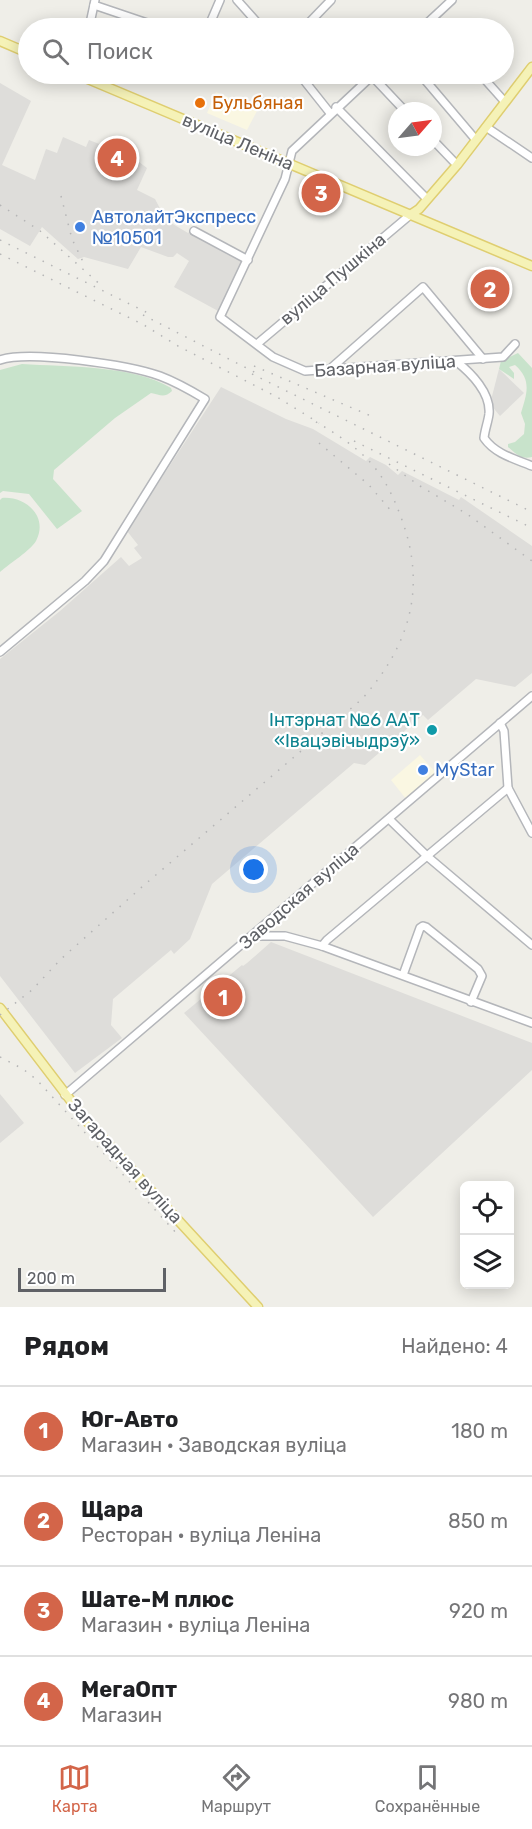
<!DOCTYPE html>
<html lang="ru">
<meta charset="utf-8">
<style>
body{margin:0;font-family:Rubik,sans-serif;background:#f6f6f6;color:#202124}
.controls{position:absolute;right:18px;bottom:18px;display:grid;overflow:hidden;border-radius:9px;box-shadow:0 3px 15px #0003}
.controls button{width:54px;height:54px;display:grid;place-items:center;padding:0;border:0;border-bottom:2px solid #e0e0e0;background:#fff;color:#202124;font:30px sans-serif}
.compass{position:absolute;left:388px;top:102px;width:54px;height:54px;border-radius:50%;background:#fff;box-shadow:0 3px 15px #0003;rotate:62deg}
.scale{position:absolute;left:18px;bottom:15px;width:148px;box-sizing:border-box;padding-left:6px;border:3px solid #5f6166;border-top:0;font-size:16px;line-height:21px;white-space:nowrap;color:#5f6166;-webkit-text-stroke:4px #fff;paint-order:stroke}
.you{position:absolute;left:254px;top:870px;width:21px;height:21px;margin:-15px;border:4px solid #fff;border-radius:50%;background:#1a73e8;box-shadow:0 0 0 9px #1a73e833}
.badge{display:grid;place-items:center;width:39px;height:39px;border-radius:50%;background:#d36549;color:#fff;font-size:20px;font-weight:700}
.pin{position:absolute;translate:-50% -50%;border:3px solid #fff;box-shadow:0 2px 6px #0006}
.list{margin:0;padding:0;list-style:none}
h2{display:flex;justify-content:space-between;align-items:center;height:78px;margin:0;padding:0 24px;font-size:26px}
h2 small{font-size:20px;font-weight:400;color:#757577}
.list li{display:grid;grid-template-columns:39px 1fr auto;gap:18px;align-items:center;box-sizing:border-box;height:90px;padding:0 24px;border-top:2px solid #e0e0e0}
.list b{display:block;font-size:22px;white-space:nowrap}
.list p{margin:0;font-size:20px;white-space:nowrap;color:#757577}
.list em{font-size:20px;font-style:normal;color:#757577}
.icon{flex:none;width:33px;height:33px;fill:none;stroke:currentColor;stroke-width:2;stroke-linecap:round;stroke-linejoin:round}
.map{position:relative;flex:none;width:532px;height:1307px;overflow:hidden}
.search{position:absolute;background:#fff;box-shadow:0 3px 15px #0003;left:18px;right:18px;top:18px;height:66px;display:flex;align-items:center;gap:15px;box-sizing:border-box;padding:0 21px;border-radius:33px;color:#757577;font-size:22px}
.sheet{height:438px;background:#fff}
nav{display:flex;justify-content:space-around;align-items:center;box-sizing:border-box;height:84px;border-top:2px solid #e0e0e0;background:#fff;font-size:16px;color:#757577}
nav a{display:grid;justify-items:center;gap:3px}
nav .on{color:#d36549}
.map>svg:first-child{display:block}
</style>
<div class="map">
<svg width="532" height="1307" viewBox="0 0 532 1307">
<rect width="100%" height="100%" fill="#efeee8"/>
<g fill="#faf7e2">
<polygon points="216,92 258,109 247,130 207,113"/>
<polygon points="420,755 437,774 406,799 391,780"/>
</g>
<g fill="#deddda">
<polygon points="0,83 31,101 2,165 35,180 46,149 57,153 63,137 86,147 89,140 107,147 107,149 139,162 147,168 137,190 155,199 166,220 188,233 194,228 246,256 220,312 174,287 189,261 177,253 173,257 168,257 141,247 128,269 84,257 78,259 42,227 30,246 0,229"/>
<polygon points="499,369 524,393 500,416 490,404"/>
<polygon points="221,387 286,419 313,429 366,461 370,457 386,465 398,475 402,471 459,500 461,497 532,546 532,673 515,687 476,679 428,720 423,715 365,765 354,763 212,884 190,939 174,954 171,950 113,999 111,1025 122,1038 75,1073 0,976 0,659 60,611 121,557 129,566 142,558 134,548 138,545 127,531"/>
<polygon points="271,942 532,1043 532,1070 373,1217 184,1013 242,965 243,966 247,963"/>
<polygon points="0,1094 24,1123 0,1143"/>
</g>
<g fill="#c8e3cb">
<path d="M518,353L532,368V457C522,460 516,454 508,447V444L515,442L524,434L525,424L521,413C527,393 532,380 515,365L509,367L514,373V379L499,369L501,361Z"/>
<path d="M22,364C66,367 134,365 171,388L172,391C165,398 160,395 151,393L115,418L54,470L53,479L82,511L57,529L29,494L3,491L0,493V370Z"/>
<path d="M2,498C25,496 49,516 36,541C31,550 9,564 0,572V500Z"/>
</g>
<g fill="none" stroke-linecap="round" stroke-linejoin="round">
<defs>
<g id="minor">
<polyline points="237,0 262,28"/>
<polyline points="94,5 162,28"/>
<polyline points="432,19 440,28"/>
<polyline points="89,28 95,0"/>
<polyline points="208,28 220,0"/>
<polyline points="304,28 331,0"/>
<polyline points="422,28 452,0"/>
<polyline points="299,74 330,113"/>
<polyline points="374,74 292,151 285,179 220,317 273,357 305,371 503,357 515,344"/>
<polyline points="420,74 476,140"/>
<polyline points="480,74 505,102"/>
<polyline points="372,76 405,111"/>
<polyline points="336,107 427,199"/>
<polyline points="486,127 532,158"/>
<polyline points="433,140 457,165"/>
<polyline points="194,231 248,260"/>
<polyline points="257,344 410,215"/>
<path d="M0,360C30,350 129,365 160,376C176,382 190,390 205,399L104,561L85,581L0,652"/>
<path d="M457,362C471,373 491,393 489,414C488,422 485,429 484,438C495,454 515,459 532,466"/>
<polyline points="330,369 423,287 483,359"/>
<polyline points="500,723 504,731 508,788 532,833"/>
<polyline points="389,819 428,857 532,945"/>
<polyline points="252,936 285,936 322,946 532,1023"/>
<polyline points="322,946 327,940 508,788"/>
<polyline points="403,975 420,928 423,926 426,927 478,969 482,976 471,1002"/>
<polyline points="65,1095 532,696"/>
</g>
<g id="major">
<polyline points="0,41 28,53"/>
<polyline points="76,74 532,266"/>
<polyline points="410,215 419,209 457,165 532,67"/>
<polyline points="0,1008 84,1118 258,1307"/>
</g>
</defs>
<use href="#minor" stroke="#b4b6ba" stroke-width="10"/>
<use href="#major" stroke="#dfce70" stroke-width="11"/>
<use href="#minor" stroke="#fff" stroke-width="7"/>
<use href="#major" stroke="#f5f2b7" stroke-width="8"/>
<g stroke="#b5b5b6" stroke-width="1.5" stroke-dasharray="1.5 8" stroke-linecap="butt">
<polyline points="61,196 72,239 85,266"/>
<polyline points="0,205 39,230 103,287"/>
<polyline points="0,240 152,315"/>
<polyline points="0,254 144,325 178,346 277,397 319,423"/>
<polyline points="143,315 260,375"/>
<polyline points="254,366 371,416"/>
<polyline points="252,374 532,512"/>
<polyline points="354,441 532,528"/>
<polyline points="319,443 369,485 392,512"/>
<polyline points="389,464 420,486 467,514 532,561"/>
<path d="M0,1015L32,990L61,959L143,886L362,699C409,646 427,589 402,520C394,498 385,478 369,461C353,444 333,432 313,420"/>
<polyline points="0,1057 23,1069 37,1080 178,1235"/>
</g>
</g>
<circle fill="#e8710a" stroke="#fff" stroke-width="2" cx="200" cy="103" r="6"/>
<g fill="#3f7fe0" stroke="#fff" stroke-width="2">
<circle cx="80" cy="227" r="6"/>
<circle cx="423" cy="770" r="6"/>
</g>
<circle fill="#0f9aa8" stroke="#fff" stroke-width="2" cx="432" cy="730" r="6"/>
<g text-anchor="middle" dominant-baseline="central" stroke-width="4.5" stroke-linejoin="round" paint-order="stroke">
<g font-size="18" fill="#c56008" stroke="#fff" text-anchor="start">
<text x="212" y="103">Бульбяная</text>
</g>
<g font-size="18" fill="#5f6166" stroke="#fff">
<text transform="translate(238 142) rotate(23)">вуліца Леніна</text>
<text transform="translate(333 279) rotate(-40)">вуліца Пушкіна</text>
<text transform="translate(385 366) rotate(-4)">Базарная вуліца</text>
<text transform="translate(299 896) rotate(-41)">Заводская вуліца</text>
<text transform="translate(125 1161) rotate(48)">Загарадная вуліца</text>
</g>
<g font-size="18" fill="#366cbe" stroke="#fff" text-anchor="start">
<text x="92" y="217">АвтолайтЭкспресс<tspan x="92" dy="21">№10501</tspan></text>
<text x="435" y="770">MyStar</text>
</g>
<g font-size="18" fill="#0d838f" stroke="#fff" text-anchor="end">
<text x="420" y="720">Інтэрнат №6 ААТ<tspan x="420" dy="21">«Івацэвічыдрэў»</tspan></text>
</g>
</g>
</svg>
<div class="controls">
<button><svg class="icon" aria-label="locate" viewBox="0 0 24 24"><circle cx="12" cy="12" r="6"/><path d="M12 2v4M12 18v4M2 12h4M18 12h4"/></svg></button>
<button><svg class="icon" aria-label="layers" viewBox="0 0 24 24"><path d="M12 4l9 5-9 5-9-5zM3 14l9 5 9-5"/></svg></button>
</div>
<svg class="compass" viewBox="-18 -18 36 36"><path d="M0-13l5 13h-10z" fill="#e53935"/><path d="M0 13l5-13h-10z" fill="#757577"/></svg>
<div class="scale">200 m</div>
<div class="you"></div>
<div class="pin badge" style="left:223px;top:997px">1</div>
<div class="pin badge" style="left:490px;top:289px">2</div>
<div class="pin badge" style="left:321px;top:193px">3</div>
<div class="pin badge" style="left:117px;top:158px">4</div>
<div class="search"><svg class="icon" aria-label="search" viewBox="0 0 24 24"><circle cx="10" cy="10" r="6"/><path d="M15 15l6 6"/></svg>Поиск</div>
</div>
<section class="sheet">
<h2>Рядом<small>Найдено: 4</small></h2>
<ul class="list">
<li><span class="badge">1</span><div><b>Юг-Авто</b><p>Магазин · Заводская вуліца</p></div><em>180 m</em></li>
<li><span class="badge">2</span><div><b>Щара</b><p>Ресторан · вуліца Леніна</p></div><em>850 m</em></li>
<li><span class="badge">3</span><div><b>Шате-М плюс</b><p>Магазин · вуліца Леніна</p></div><em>920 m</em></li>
<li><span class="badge">4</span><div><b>МегаОпт</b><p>Магазин</p></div><em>980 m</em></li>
</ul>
</section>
<nav>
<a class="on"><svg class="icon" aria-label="map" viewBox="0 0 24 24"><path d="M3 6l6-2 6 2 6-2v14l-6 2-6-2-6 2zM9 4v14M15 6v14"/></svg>Карта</a>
<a><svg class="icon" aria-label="directions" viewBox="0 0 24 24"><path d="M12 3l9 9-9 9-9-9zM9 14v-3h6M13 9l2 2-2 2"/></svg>Маршрут</a>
<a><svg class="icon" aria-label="saved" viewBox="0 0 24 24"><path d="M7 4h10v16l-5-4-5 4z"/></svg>Сохранённые</a>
</nav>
